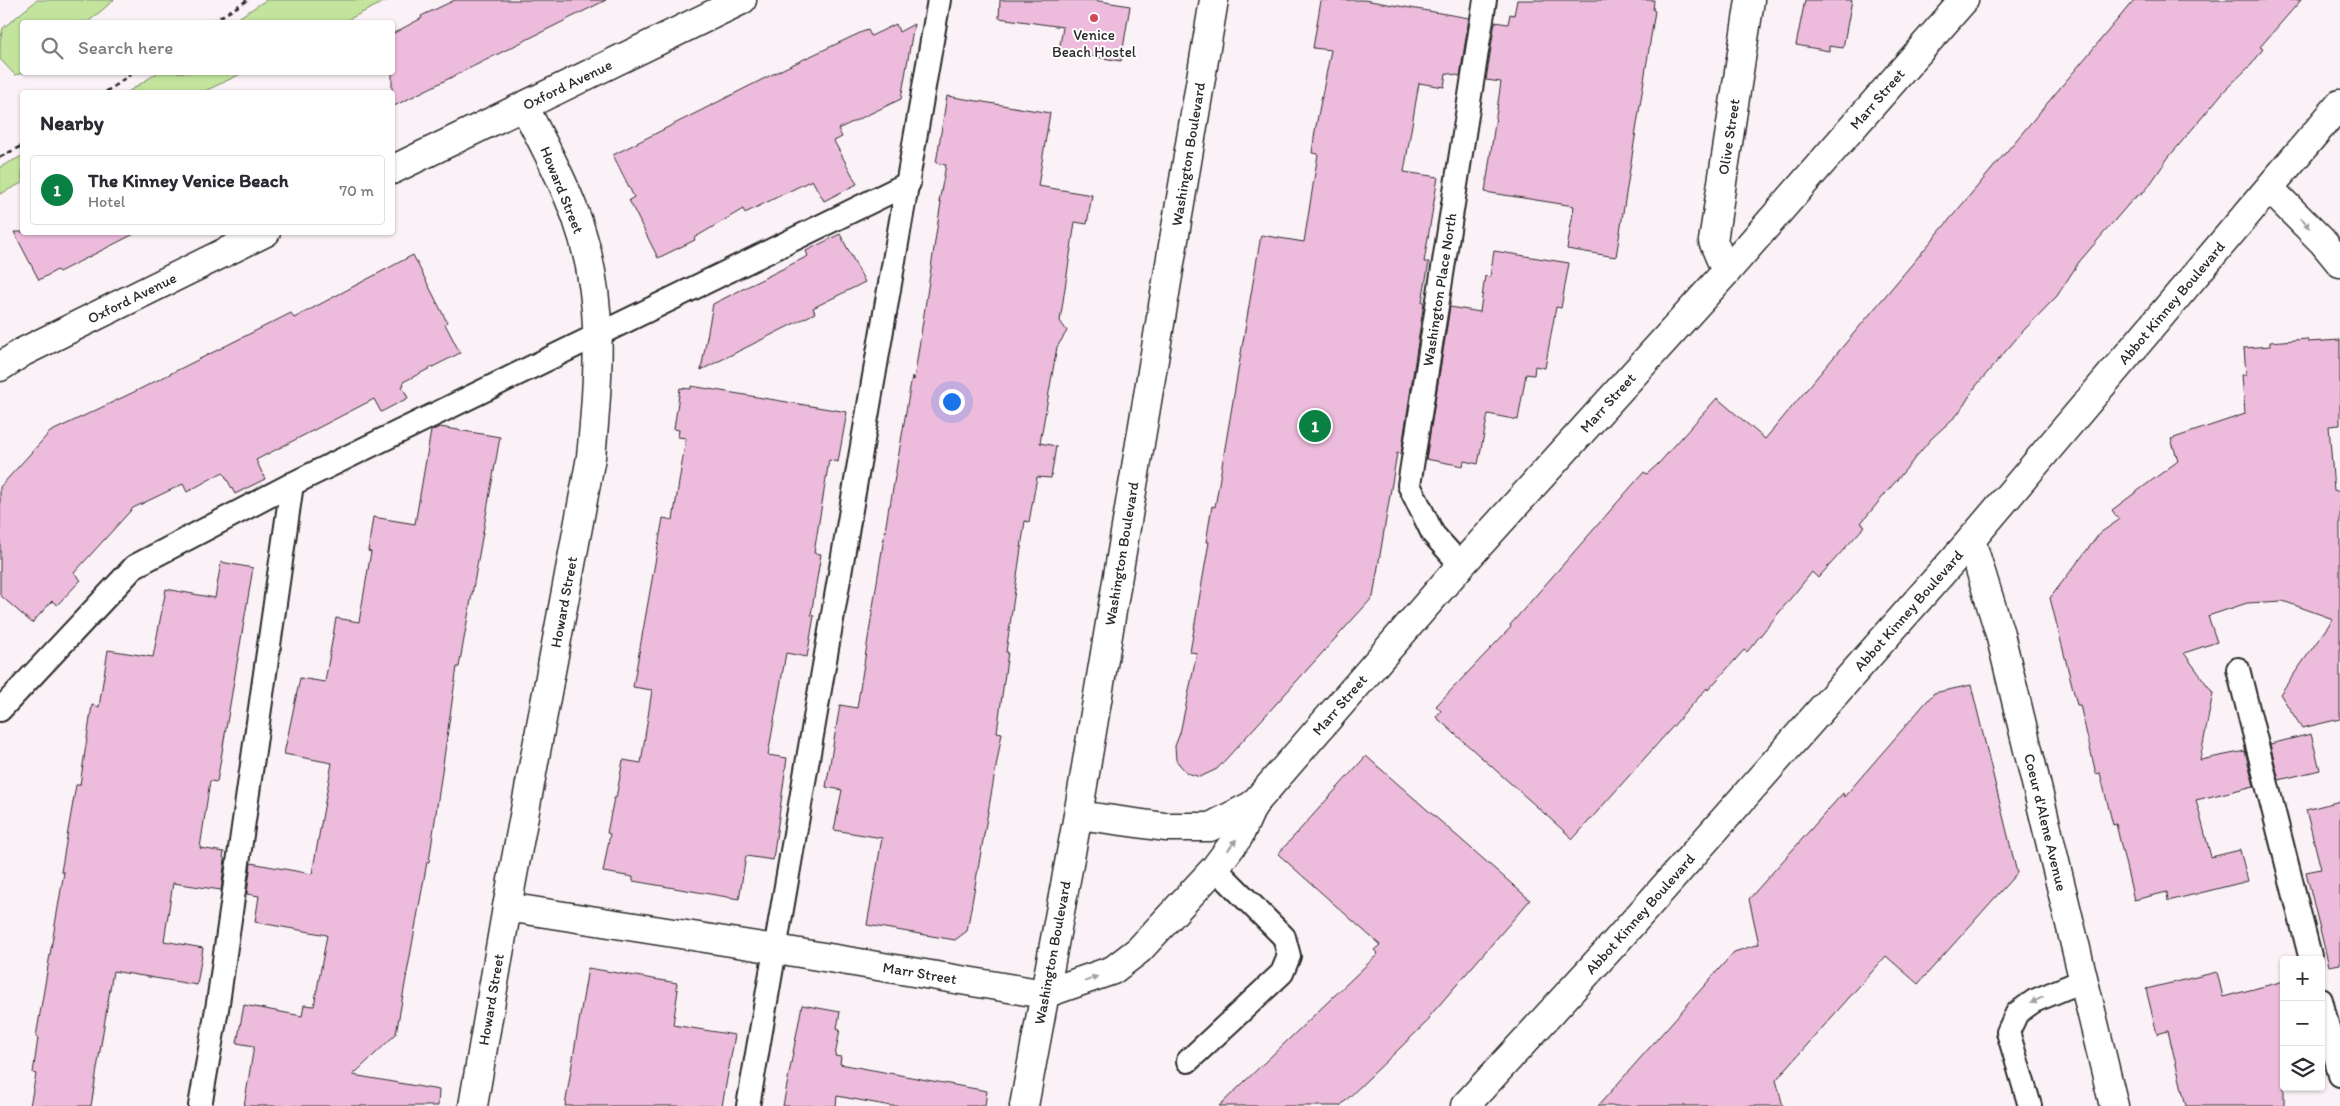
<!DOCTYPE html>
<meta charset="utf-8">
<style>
body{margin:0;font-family:Itim,sans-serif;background:#f2f2f3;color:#2b2b33}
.controls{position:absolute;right:15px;bottom:15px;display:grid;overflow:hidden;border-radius:5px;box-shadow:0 1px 4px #0004}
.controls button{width:45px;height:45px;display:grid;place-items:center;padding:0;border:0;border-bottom:1px solid #e1e1e2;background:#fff;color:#2b2b33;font:25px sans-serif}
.you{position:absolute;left:951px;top:401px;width:18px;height:18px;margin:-12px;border:4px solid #fff;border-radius:50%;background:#1a73e8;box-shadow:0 0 0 8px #1a73e833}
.badge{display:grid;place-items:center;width:32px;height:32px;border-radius:50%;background:#0b8043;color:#fff;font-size:16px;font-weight:700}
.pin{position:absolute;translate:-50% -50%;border:2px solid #fff;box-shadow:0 1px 5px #0006}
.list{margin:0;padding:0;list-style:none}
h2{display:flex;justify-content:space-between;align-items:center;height:65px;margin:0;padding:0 20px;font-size:21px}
h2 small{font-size:16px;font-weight:400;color:#7c7c81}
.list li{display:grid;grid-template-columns:32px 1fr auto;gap:15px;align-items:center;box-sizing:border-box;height:70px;margin:0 10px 10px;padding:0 10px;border:1px solid #e1e1e2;border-radius:5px}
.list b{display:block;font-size:19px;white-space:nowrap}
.list p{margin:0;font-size:16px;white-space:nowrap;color:#7c7c81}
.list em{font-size:16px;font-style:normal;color:#7c7c81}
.icon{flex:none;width:28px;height:28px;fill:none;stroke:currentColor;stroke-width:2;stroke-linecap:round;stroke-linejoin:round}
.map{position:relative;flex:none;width:2340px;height:1106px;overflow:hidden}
.search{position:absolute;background:#fff;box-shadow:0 1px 4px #0004;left:20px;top:20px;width:375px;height:55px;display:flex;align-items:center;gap:12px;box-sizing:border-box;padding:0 18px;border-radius:5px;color:#7c7c81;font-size:19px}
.panel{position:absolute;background:#fff;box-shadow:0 1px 4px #0004;left:20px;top:90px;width:375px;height:145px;border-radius:5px}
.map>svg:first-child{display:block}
</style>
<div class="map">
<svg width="2340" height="1106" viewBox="0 0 2340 1106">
<rect width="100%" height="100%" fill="#fbf2f8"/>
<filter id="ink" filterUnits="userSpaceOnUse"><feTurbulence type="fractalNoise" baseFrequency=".02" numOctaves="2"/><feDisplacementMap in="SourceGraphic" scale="10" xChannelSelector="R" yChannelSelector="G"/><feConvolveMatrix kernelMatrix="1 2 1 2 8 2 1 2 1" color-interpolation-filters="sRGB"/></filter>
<g filter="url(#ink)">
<g fill="#c3e49d" stroke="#778864">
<polygon points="37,0 114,0 88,22 22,22 22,72 24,73 15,75 0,59 0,41 3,28"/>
<polygon points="266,0 388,0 343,22 232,22"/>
<polygon points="157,73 157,72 243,73 203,92 128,92"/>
<polygon points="22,156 22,183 0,194 0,167"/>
</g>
<g fill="#edbcdc" stroke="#2b2b2b">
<polygon points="455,0 606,0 392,107 392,34 422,18 421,16"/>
<polygon points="1000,0 1093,0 1130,6 1121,61 1059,51 1063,27 999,18"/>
<polygon points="1321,0 1364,0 1469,18 1460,76 1446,73 1444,87 1419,83 1404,172 1438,177 1424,262 1429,262 1422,302 1424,302 1401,454 1397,453 1373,597 1217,769 1200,777 1187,773 1179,764 1176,760 1175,746 1180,733 1197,653 1190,652 1209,542 1206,542 1212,506 1215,507 1261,235 1304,242 1318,154 1312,153 1315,131 1331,50 1313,48"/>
<polygon points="1517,0 1654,0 1653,10 1655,11 1616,257 1567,249 1574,206 1485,192 1501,82 1486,80 1495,22 1508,24 1510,14 1514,15"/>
<polygon points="1805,0 1852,0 1843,48 1829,46 1829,51 1796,45"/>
<polygon points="2134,0 2301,0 2260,47 2263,49 2252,64 2225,90 2168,158 2146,190 2133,199 2079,262 2057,296 2022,332 1976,386 1958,414 1931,439 1861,523 1865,526 1818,578 1812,572 1747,652 1744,650 1708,690 1707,688 1573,839 1436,717 1441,711 1436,706 1511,627 1510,625 1644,472 1647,474 1659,463 1717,398 1765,439"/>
<polygon points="896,24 899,32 914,24 901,99 838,129 842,137 834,141 857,184 824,201 812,180 745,213 743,209 694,238 695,240 658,258 629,200 634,197 613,155 785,68 862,32 868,30 871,36"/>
<polygon points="947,96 1050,113 1038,186 1092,195 1087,224 1075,222 1060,321 1067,331 1057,347 1040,443 1056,446 1051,478 1037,477 1029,522 1025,521 1006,652 1008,652 997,732 1002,733 967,931 955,940 867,925 882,838 834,830 842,790 826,787 840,705 857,708 889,506 890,506 912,376 914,380 941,202 939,202 946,165 936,163"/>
<polygon points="14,232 138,232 59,272 57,270 39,280"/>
<polygon points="840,234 865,282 813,308 815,313 701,370 713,304 808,256 806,251"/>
<polygon points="1494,251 1569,263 1561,308 1556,307 1545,368 1535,366 1534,375 1526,374 1518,420 1488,414 1478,464 1464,461 1463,466 1426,459 1450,307 1480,312 1485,276 1490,277"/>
<polygon points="413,255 447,322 445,324 460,353 403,382 404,385 402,386 408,398 381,412 374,399 256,460 265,479 235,494 223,472 187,492 183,484 133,508 74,573 81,580 57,605 52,601 32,623 0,595 0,487 50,432 136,391 291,313 294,318"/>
<polygon points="2307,339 2308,342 2340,340 2340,425 2329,426 2334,490 2340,492 2340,719 2302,728 2280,694 2333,619 2283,601 2247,603 2208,616 2217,642 2184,653 2213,693 2200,760 2245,751 2254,786 2196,800 2211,857 2240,850 2248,881 2168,901 2167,892 2134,900 2116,824 2113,825 2100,773 2096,774 2080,705 2077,705 2050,598 2100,533 2119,520 2112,510 2178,461 2171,439 2245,414 2242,375 2246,375 2244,348 2270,346 2270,342"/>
<polygon points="691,386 847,412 838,462 829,460 814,553 821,554 811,615 814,616 807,657 786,653 768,755 787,758 773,860 746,856 739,899 633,881 633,877 603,872 610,834 607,833 614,798 616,798 623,760 641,763 652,690 633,687 663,518 673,520 686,438 678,437 679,430 674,429 680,388 691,389"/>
<polygon points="440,427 500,437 459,667 457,667 429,862 427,862 396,1034 353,1075 439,1090 438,1106 244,1106 254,1046 237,1043 244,1005 302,1016 304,1005 314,1006 327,935 255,922 259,896 247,894 251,863 312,874 332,763 284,754 300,678 325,682 336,618 359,622 371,552 368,551 373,517 415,524 431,431"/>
<polygon points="221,562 253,568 217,782 210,781 200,848 224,852 223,858 225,859 221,890 173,883 164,941 203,948 197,985 113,971 91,1106 30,1106 36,1074 33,1073 38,1038 36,1037 64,872 61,872 68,831 76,785 80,785 92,705 99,707 108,650 153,657 166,589 215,598"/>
<polygon points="1971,685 2017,873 1918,984 1886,956 1776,1080 1783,1106 1598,1106 1734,952 1759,944 1749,899 1843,793 1844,797 1934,693"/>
<polygon points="2311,734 2320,770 2279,780 2270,744"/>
<polygon points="1366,756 1530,900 1428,1018 1430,1019 1340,1106 1219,1106 1378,954 1374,950 1380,945 1278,854"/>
<polygon points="2340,801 2340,964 2329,966 2306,872 2321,869 2306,810"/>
<polygon points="588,968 677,983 676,989 678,990 673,1025 735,1035 722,1106 565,1106"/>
<polygon points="2217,972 2223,997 2284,981 2284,1106 2186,1106 2168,1031 2157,1034 2146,989"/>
<polygon points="802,1005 840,1012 837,1028 840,1029 835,1056 841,1057 840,1064 987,1091 985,1106 891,1106 837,1096 836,1106 783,1106"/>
</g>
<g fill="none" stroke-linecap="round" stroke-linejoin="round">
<defs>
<g id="service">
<path id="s1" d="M1461,565L1433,534L1409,485L1485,0"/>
<polyline points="2238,669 2311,960"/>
<polyline points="0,710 135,566 292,484 909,183"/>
<polyline points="2321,1000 2340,1075"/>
<polyline points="1188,1061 1282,973 1289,956 1284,937 1215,868"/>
<polyline points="200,1106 218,1003 292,484"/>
<polyline points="748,1106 939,0"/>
<polyline points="2030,1106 2008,1032 2017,1013 2034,1001 2082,981"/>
</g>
<g id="minor">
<path id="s2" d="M392,170L742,0"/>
<polyline points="2270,189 2322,241 2340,263"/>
<path id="s3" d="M1726,272L1713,241L1750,0"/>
<path id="s4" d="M0,367L23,352L266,232"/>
<path id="s5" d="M1971,540L2000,634L2114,1106"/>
<polyline points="1078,815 1165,827 1210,827 1253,805"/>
<path id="s6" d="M507,907L776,949L1044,994L1113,970L1139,950L1215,868L1239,836L1253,805L1461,565L1726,272L1964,0"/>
<path id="s7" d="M473,1106L507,907L591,457C599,377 605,297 577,219C563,180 543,143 524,106"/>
</g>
<g id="tertiary">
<path id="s8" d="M1465,1106L1613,945L1971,540L2340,104"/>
</g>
<g id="secondary">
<path id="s9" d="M1024,1106L1078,815L1214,0"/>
</g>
</defs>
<use href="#service" stroke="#2b2b2b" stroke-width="26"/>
<use href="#minor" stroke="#2b2b2b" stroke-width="31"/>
<use href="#tertiary" stroke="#2b2b2b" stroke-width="31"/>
<use href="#secondary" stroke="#2b2b2b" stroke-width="31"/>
<g stroke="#2b2b2b" stroke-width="3" stroke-dasharray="5 4" stroke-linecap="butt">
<polyline points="212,22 248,0"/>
<polyline points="106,92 134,72"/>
<polyline points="0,157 22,146"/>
</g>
<use href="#service" stroke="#fff" stroke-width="22"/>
<use href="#minor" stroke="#fff" stroke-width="28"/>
<use href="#tertiary" stroke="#fff" stroke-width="28"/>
<use href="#secondary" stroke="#fff" stroke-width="28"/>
</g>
<defs><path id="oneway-solid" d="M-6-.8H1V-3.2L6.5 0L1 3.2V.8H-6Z" transform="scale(1.25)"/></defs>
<g fill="#a0a0a0">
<use href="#oneway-solid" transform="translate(2305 223) rotate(45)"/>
<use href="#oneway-solid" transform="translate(1232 845) rotate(-53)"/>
<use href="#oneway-solid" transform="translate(1091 979) rotate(-22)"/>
<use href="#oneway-solid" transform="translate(2037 1000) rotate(153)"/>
</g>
</g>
<circle fill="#d1495b" stroke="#fff" stroke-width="2" cx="1094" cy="18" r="5"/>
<g text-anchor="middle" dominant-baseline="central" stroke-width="4" stroke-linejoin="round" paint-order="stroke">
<g font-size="15" fill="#2b2b2b" stroke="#fff">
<text x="1094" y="35">Venice<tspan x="1094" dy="17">Beach Hostel</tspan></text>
</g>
<g font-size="15" fill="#2b2b2b" stroke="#fff">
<text stroke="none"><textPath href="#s2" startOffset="195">Oxford Avenue</textPath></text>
<text stroke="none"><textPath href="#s6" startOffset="1778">Marr Street</textPath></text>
<text stroke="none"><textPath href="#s3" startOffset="139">Olive Street</textPath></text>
<text stroke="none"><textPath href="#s9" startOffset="966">Washington Boulevard</textPath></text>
<text transform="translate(562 190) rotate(68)">Howard Street</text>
<text stroke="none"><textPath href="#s1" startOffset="294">Washington Place North</textPath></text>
<text stroke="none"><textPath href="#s4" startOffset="149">Oxford Avenue</textPath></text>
<text stroke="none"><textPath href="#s8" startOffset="1070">Abbot Kinney Boulevard</textPath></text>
<text stroke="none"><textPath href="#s6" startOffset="1372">Marr Street</textPath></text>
<text stroke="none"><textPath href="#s9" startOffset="561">Washington Boulevard</textPath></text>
<text stroke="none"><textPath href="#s7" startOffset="512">Howard Street</textPath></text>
<text stroke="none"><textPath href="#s8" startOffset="665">Abbot Kinney Boulevard</textPath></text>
<text stroke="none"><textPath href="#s6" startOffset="968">Marr Street</textPath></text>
<text stroke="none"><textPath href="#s5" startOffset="292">Coeur d'Alene Avenue</textPath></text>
<text stroke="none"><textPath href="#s8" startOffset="260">Abbot Kinney Boulevard</textPath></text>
<text stroke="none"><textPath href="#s9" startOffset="156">Washington Boulevard</textPath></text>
<text stroke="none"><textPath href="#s6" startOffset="418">Marr Street</textPath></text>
<text stroke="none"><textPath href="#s7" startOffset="108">Howard Street</textPath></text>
</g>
</g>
</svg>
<div class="controls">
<button>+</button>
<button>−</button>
<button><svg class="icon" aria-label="layers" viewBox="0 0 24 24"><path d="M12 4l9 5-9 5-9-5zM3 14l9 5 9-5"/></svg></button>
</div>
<div class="you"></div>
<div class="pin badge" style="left:1315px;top:426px">1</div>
<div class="search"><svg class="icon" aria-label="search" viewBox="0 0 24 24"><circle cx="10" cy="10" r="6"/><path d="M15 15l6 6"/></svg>Search here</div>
<section class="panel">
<h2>Nearby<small></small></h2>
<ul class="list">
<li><span class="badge">1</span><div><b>The Kinney Venice Beach</b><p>Hotel</p></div><em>70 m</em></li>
</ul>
</section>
</div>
